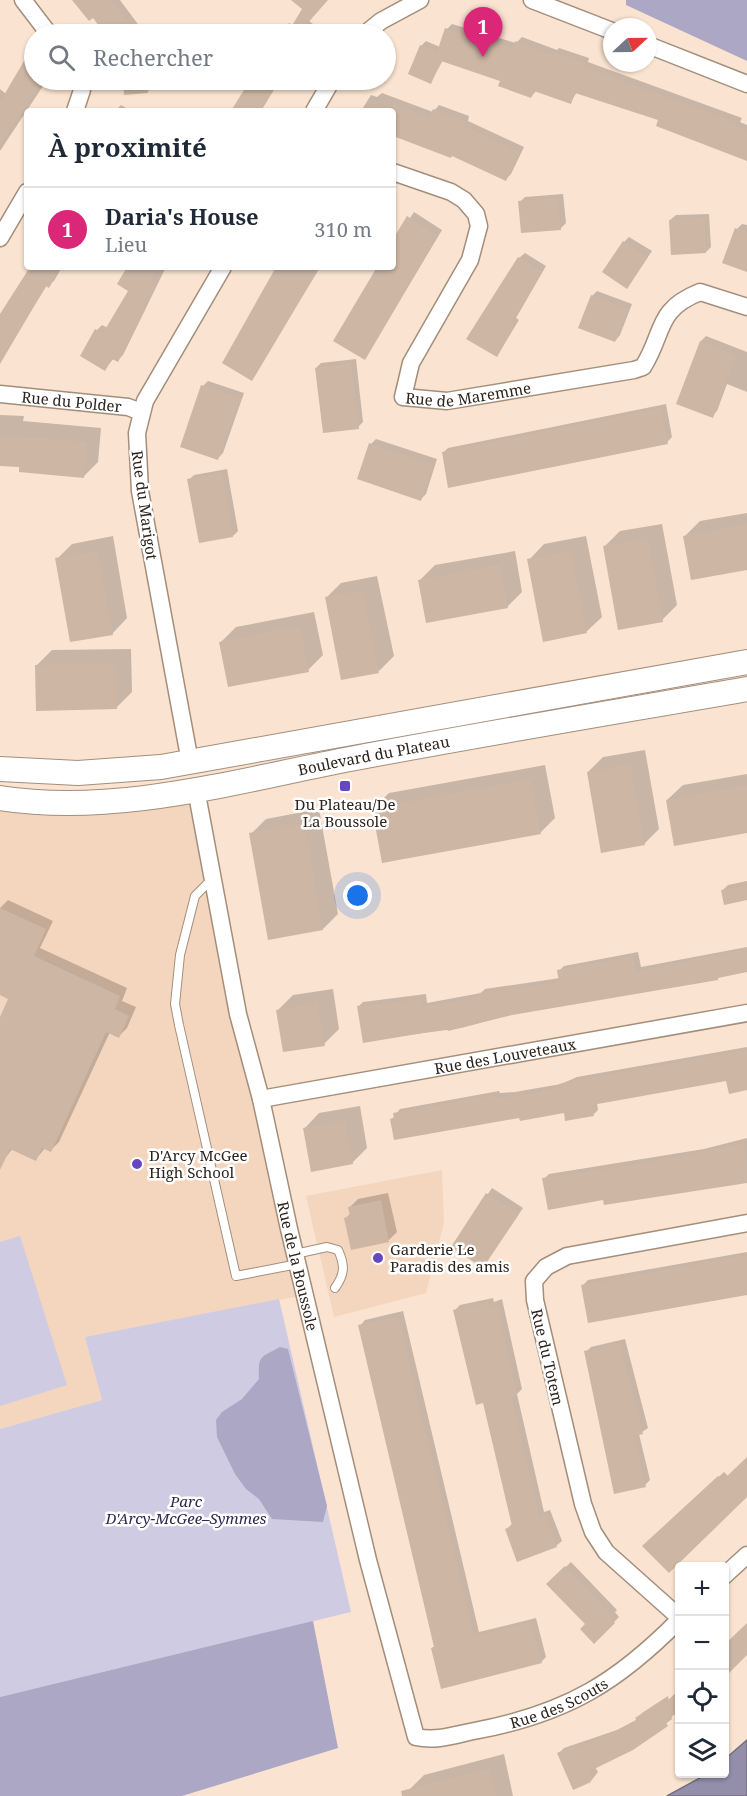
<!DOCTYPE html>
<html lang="fr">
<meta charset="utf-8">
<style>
body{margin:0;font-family:"Noto Serif",serif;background:#f6f6f7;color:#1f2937}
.controls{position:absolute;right:18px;bottom:18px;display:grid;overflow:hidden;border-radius:6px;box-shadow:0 2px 4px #0004}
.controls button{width:54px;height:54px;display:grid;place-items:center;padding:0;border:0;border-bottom:2px solid #e0e1e3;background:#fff;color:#1f2937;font:30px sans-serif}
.compass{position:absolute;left:603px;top:18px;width:54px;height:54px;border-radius:50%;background:#fff;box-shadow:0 2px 4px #0004;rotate:68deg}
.you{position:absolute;left:358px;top:896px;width:21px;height:21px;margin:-15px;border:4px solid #fff;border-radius:50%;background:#1a73e8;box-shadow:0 0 0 9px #1a73e833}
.badge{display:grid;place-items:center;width:39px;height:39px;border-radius:50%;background:#db2777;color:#fff;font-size:20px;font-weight:700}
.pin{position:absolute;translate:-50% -50px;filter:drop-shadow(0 2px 3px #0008)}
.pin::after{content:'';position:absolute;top:32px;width:21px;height:18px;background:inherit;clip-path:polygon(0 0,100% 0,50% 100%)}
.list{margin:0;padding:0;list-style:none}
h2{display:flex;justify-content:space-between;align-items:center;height:78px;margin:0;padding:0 24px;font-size:26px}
h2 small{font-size:20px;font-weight:400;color:#747a83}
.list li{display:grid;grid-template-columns:39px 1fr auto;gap:18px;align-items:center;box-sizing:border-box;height:84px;padding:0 24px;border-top:2px solid #e0e1e3}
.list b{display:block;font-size:22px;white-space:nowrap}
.list p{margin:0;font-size:20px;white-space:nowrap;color:#747a83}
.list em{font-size:20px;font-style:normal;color:#747a83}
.icon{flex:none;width:33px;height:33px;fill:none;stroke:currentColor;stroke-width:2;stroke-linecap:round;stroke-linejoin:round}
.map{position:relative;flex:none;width:747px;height:1796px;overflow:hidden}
.search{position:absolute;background:#fff;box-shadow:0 2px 4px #0004;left:24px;top:24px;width:372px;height:66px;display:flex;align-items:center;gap:15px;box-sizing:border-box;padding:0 21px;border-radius:33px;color:#747a83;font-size:22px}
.panel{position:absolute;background:#fff;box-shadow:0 2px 4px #0004;left:24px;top:108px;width:372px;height:162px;border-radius:6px}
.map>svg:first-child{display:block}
</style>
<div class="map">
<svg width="747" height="1796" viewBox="0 0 747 1796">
<rect width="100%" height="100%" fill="#fae3d0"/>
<g fill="#f4d6be">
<polygon points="196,789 305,1295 86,1337 102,1400 0,1429 0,798"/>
<polygon points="442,1170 444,1223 426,1293 334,1317 306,1196"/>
</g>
<g fill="#cecbe2">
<polygon points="20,1236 67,1385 0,1406 0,1242"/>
<polygon points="279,1299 351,1612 0,1697 0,1429 102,1400 85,1337"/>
</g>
<g fill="#aba7c4">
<polygon points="626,0 747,0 747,61 626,5"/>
<path d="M280,1347L288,1349L327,1506L323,1522L272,1519L259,1499L246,1489L235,1474L217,1437L216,1420L222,1412L242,1399L259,1379C258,1355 260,1358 280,1347Z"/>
<polygon points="313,1621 338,1748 182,1796 0,1796 0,1697"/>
</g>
<polygon fill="#938fab" stroke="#746f80" stroke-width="1.5" points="747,1740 747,1796 667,1796 707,1774 724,1774 725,1759"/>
<g fill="#0003">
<polygon points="74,0 120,0 140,27 133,34 107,34 93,16"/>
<polygon points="293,0 327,0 309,21 313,24 307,34 279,34 289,23 294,26 304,9"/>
<polygon points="452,24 516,43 522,37 557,50 559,48 589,58 588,62 742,118 740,122 747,125 747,159 660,119 577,92 570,103 536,91 531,97 502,80 443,60 431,82 421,46 426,41 440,47 447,29"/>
<polygon points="34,53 34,80 47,80 0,151 0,89 6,94 25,62"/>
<polygon points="124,80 152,80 153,86 147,92 125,94"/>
<polygon points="252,80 280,80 261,111 234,111"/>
<polygon points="382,93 433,112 439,105 469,116 468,121 524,147 511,174 506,179 453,154 393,134 393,111 361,111 371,95 377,97"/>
<polygon points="121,105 131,111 115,111"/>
<polygon points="563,194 566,223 561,228 520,202 525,197"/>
<polygon points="414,212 442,230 365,358 379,267 393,267 393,243"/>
<polygon points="709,214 711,247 706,252 670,220 676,215"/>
<polygon points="742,224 747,225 747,270 737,229"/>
<polygon points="629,237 652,251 627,287 624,242"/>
<polygon points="525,253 546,266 516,318 519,320 497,355 519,258"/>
<polygon points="31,267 62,267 54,281 47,285 8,348 0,344 0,318"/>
<polygon points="129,267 166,267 123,355 118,360 114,358 105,369 82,355 97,330 102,325 108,328 130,290"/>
<polygon points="278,267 320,267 252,379"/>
<polygon points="597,291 632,304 620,335 615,341 592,296"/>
<polygon points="706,336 747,352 747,392 727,384 717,411 712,416 678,403 701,341"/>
<polygon points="356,359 363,422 358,427 316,368 321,363"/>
<polygon points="208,381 244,393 223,453 218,458 203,386"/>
<polygon points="666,404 672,437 667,442 443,453 448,448"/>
<polygon points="0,415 24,416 23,421 101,428 98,462 83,477 0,464"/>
<polygon points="376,439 437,459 426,494 421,499 371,444"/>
<polygon points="227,469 238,531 233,536 189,480 194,475"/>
<polygon points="747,513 747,568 685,536 700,521"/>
<polygon points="662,524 677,605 662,620 605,546 620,531"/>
<polygon points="113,536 127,618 112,634 57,559 72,544"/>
<polygon points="586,536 602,617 586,632 529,560 544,544"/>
<polygon points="515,551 522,592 507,607 419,581 435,565"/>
<polygon points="377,576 394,656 379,671 326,598 341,583"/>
<polygon points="314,612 323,655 308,670 221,642 236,627"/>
<polygon points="131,649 132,692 117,707 37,665 52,650"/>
<polygon points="645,750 659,829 644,844 588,772 603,757"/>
<polygon points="545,765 555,818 540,833 374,808 389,793"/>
<polygon points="747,774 747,832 667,800 683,785"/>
<polygon points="319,809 338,914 323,929 251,834 266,819"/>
<polygon points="747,881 747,898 722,891 728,885"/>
<polygon points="8,900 53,921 40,948 127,988 122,1001 136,1007 127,1028 119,1036 110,1032 59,1142 51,1150 45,1148 36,1159 13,1148 3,1161 0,1160 0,1020 10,998 0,994 0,908"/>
<polygon points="747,947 747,971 512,1014 461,1028 364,1041 358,1007 363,1002 426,994 427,1003 481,993 485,989 560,978 559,971 564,966 638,952 641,967"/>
<polygon points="333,989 339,1029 324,1044 278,1010 293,995"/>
<polygon points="747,1047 747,1089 728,1079 597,1103 598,1110 593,1115 565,1111 520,1116 392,1119 400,1109 499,1091 500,1093 515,1092 561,1084 577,1077"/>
<polygon points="360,1106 367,1148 352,1163 304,1129 319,1113"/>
<polygon points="747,1138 747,1182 659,1196 604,1199 544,1179 549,1174 704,1149"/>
<polygon points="492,1188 523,1208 483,1266 453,1246"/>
<polygon points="388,1193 397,1232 389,1240 345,1219 351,1213 350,1207 358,1199"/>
<polygon points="747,1252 747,1293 583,1285 588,1280"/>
<polygon points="493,1298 494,1302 502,1299 522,1389 517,1394 544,1512 550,1510 562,1541 556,1546 507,1529 513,1523 484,1401 455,1310 460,1305"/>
<polygon points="403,1311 479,1632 536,1618 546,1657 541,1662 432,1648 436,1645 360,1326 365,1320"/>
<polygon points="625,1339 648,1428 639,1434 650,1480 645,1485 586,1352 591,1347"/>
<polygon points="747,1459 747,1494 645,1546 724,1472 729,1477"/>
<polygon points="571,1562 617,1610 615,1612 619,1617 594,1642 587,1624 548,1584"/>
<polygon points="668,1696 672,1719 632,1749 595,1767 598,1772 591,1781 559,1753 564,1748 617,1730 638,1719 642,1713"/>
<polygon points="504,1754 513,1796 410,1796 409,1790 424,1775"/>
</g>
<g fill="#cdb6a4">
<polygon points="72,0 111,0 137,34 105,34 93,18 89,21"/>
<polygon points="291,0 328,0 298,34 287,34 302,9"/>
<polygon points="445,28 513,48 515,41 552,55 553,52 585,63 584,67 737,123 736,127 747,131 747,161 656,126 658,120 575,93 571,104 534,91 531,98 498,86 500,81 441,61 431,84 408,74 420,45 437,52"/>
<polygon points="24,61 34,67 34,80 44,80 0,145 0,102"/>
<polygon points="123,80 145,80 148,93 124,95"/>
<polygon points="250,80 279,80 260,111 231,111"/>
<polygon points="393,104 429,117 433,109 465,121 463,126 520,152 506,181 452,156 451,158 393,136"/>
<polygon points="558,198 561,230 521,233 518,201"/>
<polygon points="407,216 438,236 365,360 333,341 377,267 393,267 393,239"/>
<polygon points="705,218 706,253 671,255 669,220"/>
<polygon points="735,228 747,232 747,272 722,263"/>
<polygon points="623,241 648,257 627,289 602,272"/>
<polygon points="518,257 542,271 512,324 515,326 497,357 466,339"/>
<polygon points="30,267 61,267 49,288 46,286 0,364 0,314"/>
<polygon points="127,267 149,267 156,271 151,280 157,283 142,308 145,310 118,362 112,359 105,371 80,356 95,329 103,333 128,291 117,284"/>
<polygon points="276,267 320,267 252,381 222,363"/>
<polygon points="591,295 628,309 615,342 578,328"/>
<polygon points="700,341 736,355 713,418 676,404"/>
<polygon points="351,363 359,429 323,433 315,368"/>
<polygon points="201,385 240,398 218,460 180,447"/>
<polygon points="661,408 668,444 448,488 442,452"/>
<polygon points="0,435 87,442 84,478 19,472 19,467 0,466"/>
<polygon points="369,443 433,464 421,501 357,479"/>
<polygon points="222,473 233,537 199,543 187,479"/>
<polygon points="747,524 747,570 691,580 683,536"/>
<polygon points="648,538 663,622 618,630 603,546"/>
<polygon points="98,551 113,635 70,642 55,558"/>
<polygon points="571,551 587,633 543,642 527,559"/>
<polygon points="500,565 508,608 426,623 418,580"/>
<polygon points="363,590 379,673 341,680 325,597"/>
<polygon points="300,626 309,672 228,687 219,642"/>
<polygon points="116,663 117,709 36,711 35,665"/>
<polygon points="630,764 645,845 601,853 587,772"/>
<polygon points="530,779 541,834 382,863 372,808"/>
<polygon points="747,785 747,833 674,846 666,800"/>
<polygon points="304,823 323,930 268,940 249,833"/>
<polygon points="747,885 747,900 724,905 721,890"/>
<polygon points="0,908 46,929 34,956 120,996 115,1009 129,1016 119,1038 106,1032 51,1152 42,1148 36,1161 10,1149 0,1170 0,1017 8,999 0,995"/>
<polygon points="747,949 747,972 718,978 718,980 512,1015 448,1031 447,1029 363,1043 357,1006 421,999 422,1007 479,997 479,993 559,982 557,970 584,965 634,956 636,971"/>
<polygon points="318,1003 325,1046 283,1052 276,1010"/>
<polygon points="747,1050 747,1090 729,1094 726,1081 592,1105 594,1116 565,1121 564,1113 520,1121 519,1118 394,1140 390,1119 394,1118 393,1113 494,1095 495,1098 509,1097 560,1088 559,1084 570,1081"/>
<polygon points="345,1120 353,1164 311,1172 303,1128"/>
<polygon points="744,1143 747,1183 604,1205 603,1200 548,1210 542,1178 631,1165"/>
<polygon points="486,1193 519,1214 483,1268 451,1247"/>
<polygon points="381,1200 389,1242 351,1250 344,1218 350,1216 348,1207"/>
<polygon points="747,1255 747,1295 588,1323 581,1285"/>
<polygon points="488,1302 489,1306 497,1304 517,1395 512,1397 539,1516 545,1514 557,1547 517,1562 505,1529 512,1526 483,1403 476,1405 453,1310"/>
<polygon points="398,1316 474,1636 531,1622 542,1663 441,1689 431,1648 434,1647 358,1325"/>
<polygon points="620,1343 643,1434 634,1436 646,1487 614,1494 584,1351"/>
<polygon points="747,1457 747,1497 669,1573 642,1546 718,1476 723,1480"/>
<polygon points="565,1566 613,1616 611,1618 615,1623 594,1644 580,1629 585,1624 546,1584"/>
<polygon points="747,1623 747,1655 724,1678 724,1645"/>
<polygon points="680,1689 680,1711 665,1721 668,1726 633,1750 590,1771 593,1778 590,1779 591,1782 573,1790 557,1753 578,1744 580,1747 637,1721 635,1718 663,1700 665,1703"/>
<polygon points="489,1769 496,1796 402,1796 401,1791"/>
</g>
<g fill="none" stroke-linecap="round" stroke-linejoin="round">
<defs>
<g id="lane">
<polyline points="212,879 195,896 180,955 175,1004 179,1025 236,1276 298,1264"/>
<path d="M295,1254L327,1247L338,1250C345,1265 345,1274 335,1288"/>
</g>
<g id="street">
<polyline points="23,0 49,34"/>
<polyline points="532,0 612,31"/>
<polyline points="365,34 381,21 420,0"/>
<polyline points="648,45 747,84"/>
<polyline points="75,111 82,90 79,80"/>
<polyline points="314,111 332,80"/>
<path id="s1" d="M393,172L451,192L464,200L476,214L479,226L470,260L411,363L403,397L447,401L634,370L643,367C665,332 655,310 700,292L747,307"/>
<polyline points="0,238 27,192"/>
<path id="s2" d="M0,394L128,407L141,412"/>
<polyline points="190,762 140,491 137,433 145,401 223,267"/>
<path id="s3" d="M196,789L238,1014L261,1099L289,1229L368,1560L416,1737C438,1742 457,1734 479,1730C567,1713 618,1682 680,1619"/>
<path id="s4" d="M261,1099L747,1013"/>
<polyline points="724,1576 747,1555"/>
<polyline points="680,1618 606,1552 593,1532 583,1504 535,1300 534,1281 546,1267 567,1256 747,1223"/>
</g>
<g id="secondary">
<polyline points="0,769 78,773 161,767 747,662"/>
<path id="s5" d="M0,798C116,816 236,781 350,759C482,734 615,712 747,689"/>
</g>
</defs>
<use href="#lane" stroke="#a38e7c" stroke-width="10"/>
<use href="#street" stroke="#a38e7c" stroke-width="19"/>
<use href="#secondary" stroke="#a38e7c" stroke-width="26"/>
<use href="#lane" stroke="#fff" stroke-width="8"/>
<use href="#street" stroke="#fff" stroke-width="16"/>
<use href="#secondary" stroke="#fff" stroke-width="24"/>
</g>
<g fill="#6747bf" stroke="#fff" stroke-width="2">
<rect x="339" y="780" width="12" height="12" rx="3"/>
<circle cx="137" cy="1164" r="6"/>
<circle cx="378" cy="1258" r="6"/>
</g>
<g text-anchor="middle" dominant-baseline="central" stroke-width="5" stroke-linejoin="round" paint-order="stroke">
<g font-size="15" fill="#2b231c" stroke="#fff">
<text stroke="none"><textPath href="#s1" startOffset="362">Rue de Maremme</textPath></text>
<text stroke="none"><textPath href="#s2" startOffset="72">Rue du Polder</textPath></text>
<text transform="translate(145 505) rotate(82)">Rue du Marigot</text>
<text stroke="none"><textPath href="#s5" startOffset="378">Boulevard du Plateau</textPath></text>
<text stroke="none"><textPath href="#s4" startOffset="248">Rue des Louveteaux</textPath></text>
<text stroke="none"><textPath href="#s3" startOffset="488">Rue de la Boussole</textPath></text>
<text transform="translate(548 1357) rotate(77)">Rue du Totem</text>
<text stroke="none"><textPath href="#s3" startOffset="1122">Rue des Scouts</textPath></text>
</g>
<g font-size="15" fill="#2b231c" stroke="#fff" text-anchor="start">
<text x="345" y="804" text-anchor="middle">Du Plateau/De<tspan x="345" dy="17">La Boussole</tspan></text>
<text x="149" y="1155">D'Arcy McGee<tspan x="149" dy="17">High School</tspan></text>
<text x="390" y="1249">Garderie Le<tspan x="390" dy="17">Paradis des amis</tspan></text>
</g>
<g font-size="15" font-style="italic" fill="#2e264e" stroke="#fff">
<text x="186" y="1501">Parc<tspan x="186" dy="17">D'Arcy-McGee–Symmes</tspan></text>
</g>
</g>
</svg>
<div class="controls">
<button>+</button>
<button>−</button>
<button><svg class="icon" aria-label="locate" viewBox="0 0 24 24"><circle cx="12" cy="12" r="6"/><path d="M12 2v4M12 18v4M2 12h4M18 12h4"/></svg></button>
<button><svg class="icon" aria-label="layers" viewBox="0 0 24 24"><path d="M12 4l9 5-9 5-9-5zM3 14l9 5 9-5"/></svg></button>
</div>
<svg class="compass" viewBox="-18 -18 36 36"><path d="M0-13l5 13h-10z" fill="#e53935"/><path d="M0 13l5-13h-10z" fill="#747a83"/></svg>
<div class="you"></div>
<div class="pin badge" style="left:483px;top:57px">1</div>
<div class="search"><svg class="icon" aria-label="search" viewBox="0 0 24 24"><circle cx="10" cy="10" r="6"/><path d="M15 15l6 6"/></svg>Rechercher</div>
<section class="panel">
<h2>À proximité<small></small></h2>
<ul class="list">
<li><span class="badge">1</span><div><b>Daria's House</b><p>Lieu</p></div><em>310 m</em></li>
</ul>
</section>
</div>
